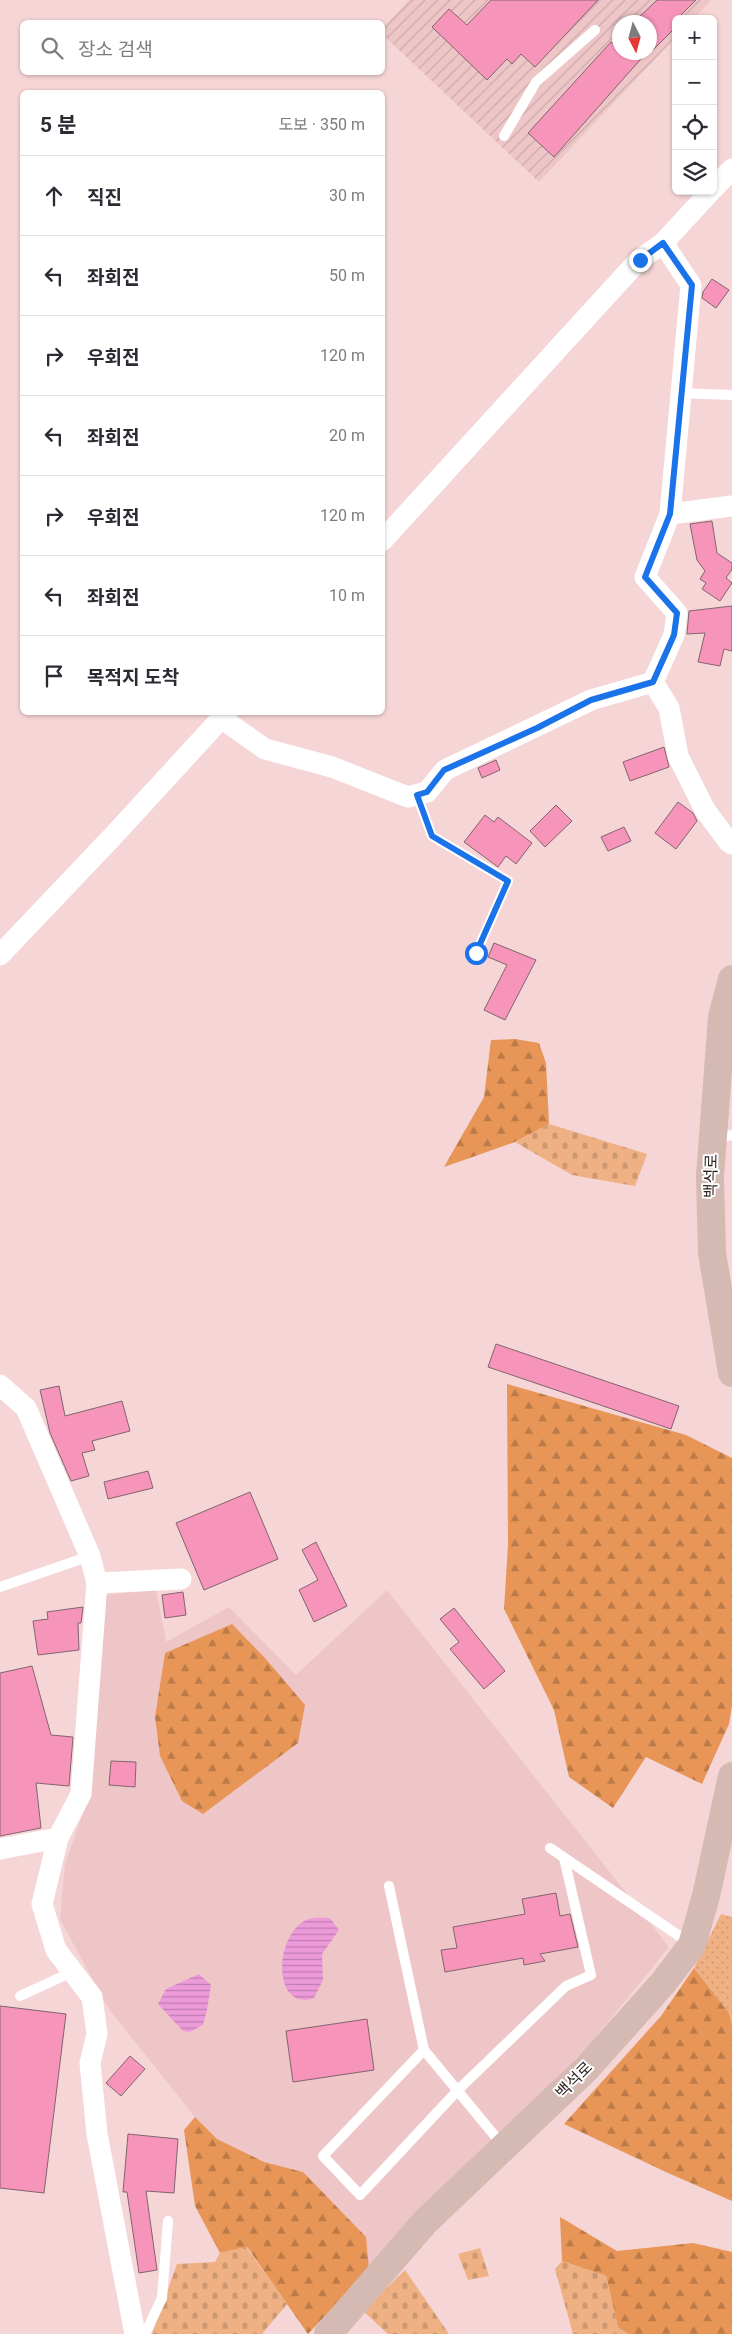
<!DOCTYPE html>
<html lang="ko">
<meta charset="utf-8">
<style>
body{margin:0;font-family:Roboto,"Noto Sans KR",sans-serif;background:#f2f2f3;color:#2b2b33}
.controls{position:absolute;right:15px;top:15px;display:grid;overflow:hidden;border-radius:8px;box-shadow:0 1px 4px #0004}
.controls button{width:45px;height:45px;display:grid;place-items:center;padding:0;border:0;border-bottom:1px solid #e1e1e2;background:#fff;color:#2b2b33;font:25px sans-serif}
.compass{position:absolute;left:612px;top:15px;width:45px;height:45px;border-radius:50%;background:#fff;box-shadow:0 1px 4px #0004;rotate:174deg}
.stop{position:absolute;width:15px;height:15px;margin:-11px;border:4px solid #1a73e8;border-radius:50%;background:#fff}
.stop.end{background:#1a73e8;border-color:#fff;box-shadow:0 1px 5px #0008}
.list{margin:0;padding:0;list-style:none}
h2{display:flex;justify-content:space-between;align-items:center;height:65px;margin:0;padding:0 20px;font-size:21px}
h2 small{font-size:16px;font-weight:400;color:#7c7c81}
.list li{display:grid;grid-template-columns:32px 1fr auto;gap:15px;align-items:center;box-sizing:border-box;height:80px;padding:0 20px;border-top:1px solid #e1e1e2}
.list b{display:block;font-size:19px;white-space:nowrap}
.list em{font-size:16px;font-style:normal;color:#7c7c81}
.icon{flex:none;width:28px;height:28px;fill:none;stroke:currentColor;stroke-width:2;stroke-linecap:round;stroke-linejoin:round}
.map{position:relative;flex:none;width:732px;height:2334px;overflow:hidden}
.search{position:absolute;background:#fff;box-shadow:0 1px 4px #0004;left:20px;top:20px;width:365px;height:55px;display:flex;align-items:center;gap:12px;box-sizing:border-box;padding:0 18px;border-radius:8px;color:#7c7c81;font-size:19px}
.panel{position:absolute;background:#fff;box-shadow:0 1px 4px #0004;left:20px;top:90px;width:365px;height:625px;border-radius:8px}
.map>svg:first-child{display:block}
</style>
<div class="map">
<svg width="732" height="2334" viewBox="0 0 732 2334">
<defs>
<pattern id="industrial-furrows" width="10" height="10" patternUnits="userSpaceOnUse" patternTransform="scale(1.25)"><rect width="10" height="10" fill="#eec6c7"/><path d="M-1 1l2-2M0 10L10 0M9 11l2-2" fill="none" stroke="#ccaaab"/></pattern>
<pattern id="grass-dots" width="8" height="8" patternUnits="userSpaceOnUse" patternTransform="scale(1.25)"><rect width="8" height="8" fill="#efb183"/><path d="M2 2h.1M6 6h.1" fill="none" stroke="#cd9871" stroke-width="1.8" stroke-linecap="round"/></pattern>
<pattern id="forest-firs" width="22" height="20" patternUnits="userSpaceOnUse" patternTransform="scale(1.25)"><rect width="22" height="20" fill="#e79657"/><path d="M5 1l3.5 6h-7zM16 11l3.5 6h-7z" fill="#bc7a48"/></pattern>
<pattern id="cemetery-stones" width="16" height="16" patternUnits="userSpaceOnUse" patternTransform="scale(1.25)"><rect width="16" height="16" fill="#efb183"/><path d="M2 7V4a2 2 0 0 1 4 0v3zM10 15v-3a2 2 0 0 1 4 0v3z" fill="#cd9871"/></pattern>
<pattern id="water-rules" width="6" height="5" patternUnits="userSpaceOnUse" patternTransform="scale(1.25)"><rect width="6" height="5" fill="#ec9ad9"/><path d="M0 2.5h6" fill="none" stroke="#c07db0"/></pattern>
</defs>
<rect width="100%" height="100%" fill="#f6d5d6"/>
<polygon fill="#eec6c7" points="156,1590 166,1642 229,1607 296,1675 387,1590 669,1947 590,2044 369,2269 303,2172 264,2162 217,2139 195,2117 108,2008 60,1919 65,1864 84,1810 104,1595"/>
<path fill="url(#industrial-furrows)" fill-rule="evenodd" d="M409,0H711L693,19H676V37L539,182L383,35L382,29ZM620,22H650V52H620Z"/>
<polygon fill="url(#grass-dots)" points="721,1914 732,1917 732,2025 729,2013 694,1968"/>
<g fill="url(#forest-firs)">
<polygon points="515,1039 539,1043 546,1063 549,1124 515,1142 444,1167 484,1097 491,1040"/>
<polygon points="507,1384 686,1435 732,1458 732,1706 729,1724 702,1784 646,1757 613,1808 569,1777 554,1710 504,1609 508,1545"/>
<polygon points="232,1624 265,1658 305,1705 298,1743 203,1814 182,1801 160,1756 155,1717 165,1653"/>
<polygon points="694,1968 729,2013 732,2025 732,2201 668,2173 564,2124 661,2016"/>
<polygon points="195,2117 217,2139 264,2162 303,2172 366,2237 369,2269 308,2334 247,2247 220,2253 195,2206 184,2130"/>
<polygon points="560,2217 617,2251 693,2243 732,2252 732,2334 628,2334 618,2328 606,2276 562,2261"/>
</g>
<g fill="url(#cemetery-stones)">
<polygon points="549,1124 647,1154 635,1186 572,1175 515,1142"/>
<polygon points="246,2247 287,2304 262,2334 152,2334 177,2264 215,2262 220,2253"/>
<polygon points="480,2248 489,2276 468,2280 458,2254"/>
<polygon points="562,2261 606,2276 618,2327 628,2334 573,2334 555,2269"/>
<polygon points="405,2270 449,2334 388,2334 363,2311"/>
</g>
<g fill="url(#water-rules)">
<path d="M330,1918L339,1930L322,1954L323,1980L314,1998C273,2012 273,1937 306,1920C313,1917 323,1918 330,1918Z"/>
<polygon points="199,1974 211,1985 207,2010 203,2025 190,2032 183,2031 158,2004 166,1989"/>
</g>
<g fill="#f694ba" stroke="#80656e">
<polygon points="491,0 598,0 535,67 521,54 512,64 507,59 487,80 432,27 449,9 467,25"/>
<polygon points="657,0 696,0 681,15 684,19 676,19 676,27 650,53 650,22 634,22"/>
<polygon points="611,42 620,49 620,52 647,52 554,157 528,133"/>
<polygon points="712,279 729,290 716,308 702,298 703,292"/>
<polygon points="712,521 717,553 732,563 732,569 726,578 732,583 720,601 702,589 706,583 700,579 705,571 697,560 690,524"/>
<polygon points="732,606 732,651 724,649 720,666 698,662 705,633 687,634 689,611"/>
<polygon points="664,747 669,767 630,781 623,762"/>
<polygon points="496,760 500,770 482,778 478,768"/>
<polygon points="678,802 693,813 697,821 676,849 655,833"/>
<polygon points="556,805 572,821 545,847 530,831"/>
<polygon points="485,815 494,822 498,817 532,843 516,864 506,856 498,867 464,842"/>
<polygon points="624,827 631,841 608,851 601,837"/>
<polygon points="494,943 536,960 505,1020 484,1010 507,965 488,957"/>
<polygon points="496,1344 679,1406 671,1429 488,1367"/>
<polygon points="59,1386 65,1416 122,1401 130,1431 92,1441 95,1450 82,1453 89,1476 71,1481 50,1433 40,1390"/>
<polygon points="148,1471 153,1488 108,1499 104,1482"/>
<polygon points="250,1492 278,1559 204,1590 176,1523"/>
<polygon points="316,1542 347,1606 314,1622 299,1590 318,1580 302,1550"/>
<polygon points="183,1592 186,1615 165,1618 162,1595"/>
<polygon points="83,1607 81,1623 78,1623 79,1650 38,1655 33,1621 48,1619 47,1612"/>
<polygon points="454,1608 505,1671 484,1689 450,1649 459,1642 440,1619"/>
<polygon points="32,1666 51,1735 73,1737 69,1786 36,1783 41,1828 0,1836 0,1673"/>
<polygon points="111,1761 136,1762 135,1787 109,1785"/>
<polygon points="556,1893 560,1916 570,1914 578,1947 540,1954 545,1961 524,1965 523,1958 445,1972 441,1950 457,1948 453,1927 525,1914 522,1899"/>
<polygon points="0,2006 66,2014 44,2193 0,2188"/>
<polygon points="367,2019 374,2070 293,2082 286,2031"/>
<polygon points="130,2056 145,2069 121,2096 106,2083"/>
<polygon points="128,2134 178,2139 174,2193 146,2191 157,2270 139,2273 127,2192 123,2192"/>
</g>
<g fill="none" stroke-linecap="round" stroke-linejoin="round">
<g stroke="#fff" stroke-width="10">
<polyline points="504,136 536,82 595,30"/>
<polyline points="681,393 732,395"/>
<polyline points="417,795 432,836 508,881 476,953"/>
<polyline points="714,1139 732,1135"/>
<polyline points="0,1587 90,1556"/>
<polyline points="550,1848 691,1944"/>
<polyline points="389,1886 424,2050 504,2147"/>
<polyline points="20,1996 72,1972"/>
<polyline points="424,2050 323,2156 360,2195 458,2090 566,1986 591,1975 564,1858"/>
<polyline points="145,2334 162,2298 168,2221"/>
</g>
<g stroke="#fff" stroke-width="21">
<polyline points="713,189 732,169"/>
<polyline points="670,514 732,506"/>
<polyline points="382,541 639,260 663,243 711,191"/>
<polyline points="653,682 674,635 677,613 645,577 670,514 691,285 663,243"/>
<polyline points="221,718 265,749 332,767 408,797 427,792 445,770 591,700 653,682 669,708 678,756 705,810 728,841 732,844"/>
<polyline points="0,955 115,834 227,712"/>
<polyline points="0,1385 26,1408 90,1556 97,1583 81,1794 58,1838 42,1904 56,1950 92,1997 97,2034 90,2063 97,2134 135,2334"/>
<polyline points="97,1583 181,1579"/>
<polyline points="0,1849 58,1838"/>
</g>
<g stroke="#d4bab2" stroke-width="28">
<polyline points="732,979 722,1017 710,1176 712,1253 732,1373"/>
<polyline points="328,2334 425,2222 586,2069 663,1983 692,1945 706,1896 732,1776"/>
</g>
</g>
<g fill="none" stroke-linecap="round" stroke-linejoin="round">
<polyline stroke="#1a73e8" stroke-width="6" points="476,953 508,881 432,836 417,795 427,792 444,770 537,728 591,700 653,682 674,635 677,613 645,577 670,514 692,285 663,243 640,260"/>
</g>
<g text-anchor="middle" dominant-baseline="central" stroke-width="4" stroke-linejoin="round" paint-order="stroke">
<g font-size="16" fill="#2e2222" stroke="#fff">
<text transform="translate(711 1176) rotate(-89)">백석로</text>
<text transform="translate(574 2080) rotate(-45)">백석로</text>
</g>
</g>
</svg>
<div class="controls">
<button>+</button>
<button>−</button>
<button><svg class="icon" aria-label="locate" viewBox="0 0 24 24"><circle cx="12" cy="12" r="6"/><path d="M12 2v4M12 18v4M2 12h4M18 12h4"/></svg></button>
<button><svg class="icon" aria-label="layers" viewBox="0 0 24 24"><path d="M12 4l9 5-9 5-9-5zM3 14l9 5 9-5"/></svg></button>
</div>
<svg class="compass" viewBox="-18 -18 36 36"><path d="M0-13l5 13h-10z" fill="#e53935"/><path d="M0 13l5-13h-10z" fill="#7c7c81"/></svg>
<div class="stop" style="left:476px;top:953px"></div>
<div class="stop end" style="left:640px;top:260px"></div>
<div class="search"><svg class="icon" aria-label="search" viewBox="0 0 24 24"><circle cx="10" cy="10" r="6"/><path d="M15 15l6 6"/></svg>장소 검색</div>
<section class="panel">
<h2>5 분<small>도보 · 350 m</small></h2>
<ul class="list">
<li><svg class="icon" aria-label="ahead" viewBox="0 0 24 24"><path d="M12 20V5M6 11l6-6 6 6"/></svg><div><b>직진</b></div><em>30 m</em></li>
<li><svg class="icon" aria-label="left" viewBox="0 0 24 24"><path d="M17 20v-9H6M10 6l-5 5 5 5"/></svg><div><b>좌회전</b></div><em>50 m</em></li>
<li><svg class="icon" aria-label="right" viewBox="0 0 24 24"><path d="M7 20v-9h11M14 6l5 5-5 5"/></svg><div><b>우회전</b></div><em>120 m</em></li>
<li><svg class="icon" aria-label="left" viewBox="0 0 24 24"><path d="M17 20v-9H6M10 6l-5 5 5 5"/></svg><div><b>좌회전</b></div><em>20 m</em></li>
<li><svg class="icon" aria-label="right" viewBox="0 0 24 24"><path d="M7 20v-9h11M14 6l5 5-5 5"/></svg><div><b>우회전</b></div><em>120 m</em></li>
<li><svg class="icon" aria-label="left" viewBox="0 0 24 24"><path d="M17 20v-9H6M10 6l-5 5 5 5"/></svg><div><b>좌회전</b></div><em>10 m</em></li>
<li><svg class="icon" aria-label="arrive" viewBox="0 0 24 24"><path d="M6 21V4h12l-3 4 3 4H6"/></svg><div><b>목적지 도착</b></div></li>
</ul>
</section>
</div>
